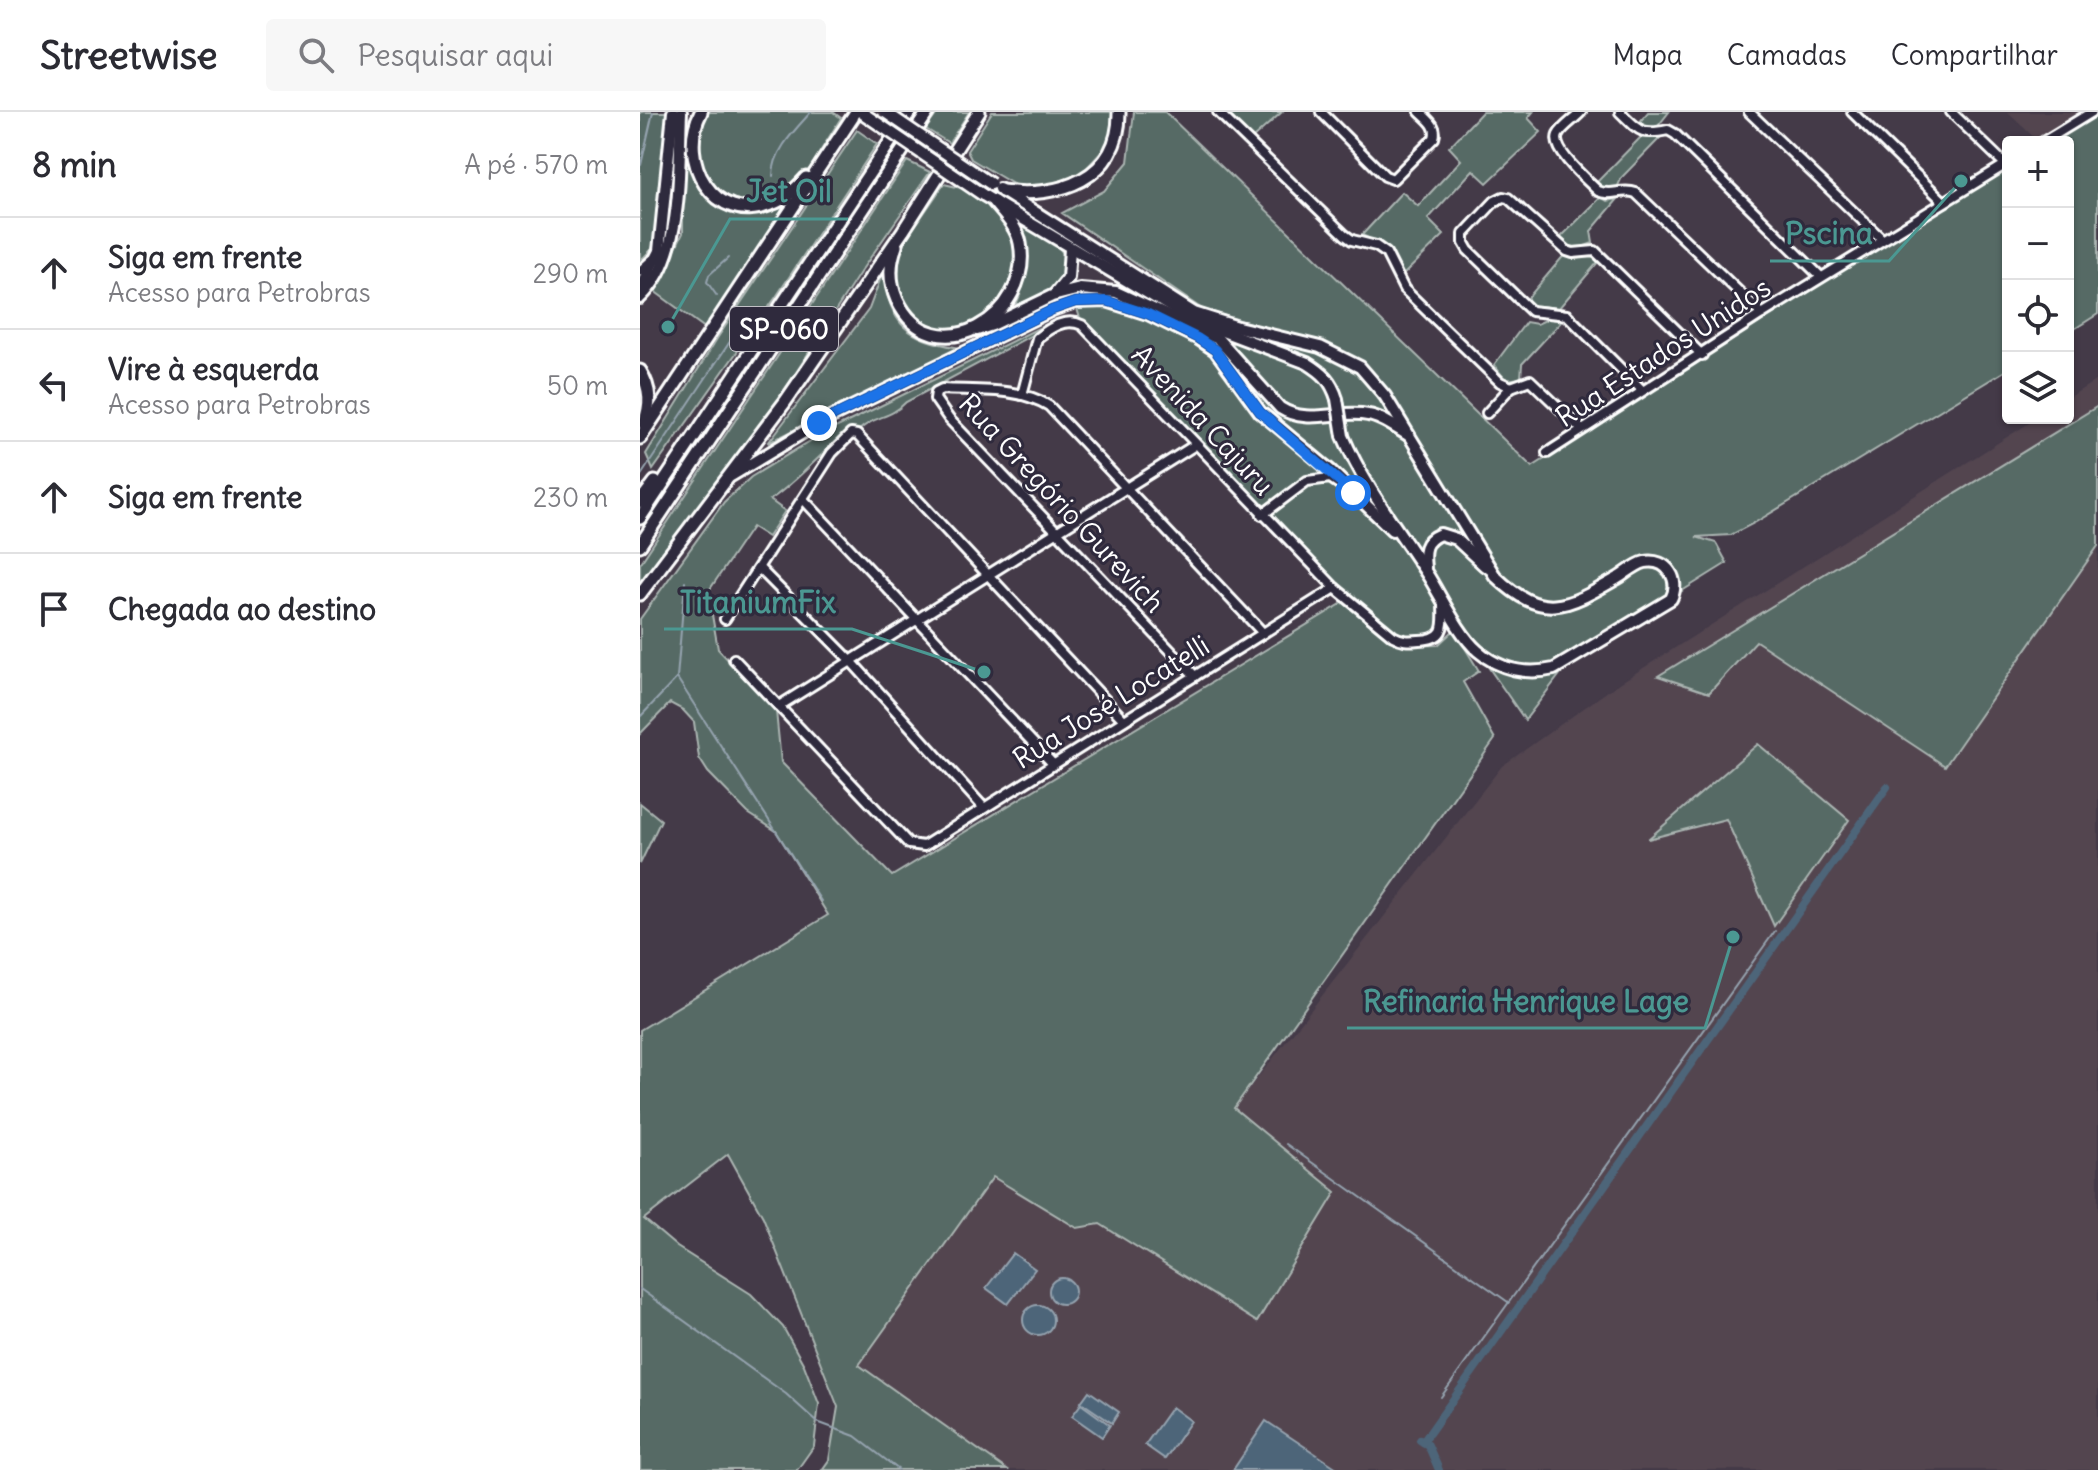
<!DOCTYPE html>
<html lang="pt">
<meta charset="utf-8">
<style>
body{margin:0;font-family:Delius,sans-serif;background:#f7f7f7;color:#2b2b33}
.controls{position:absolute;right:24px;top:24px;display:grid;overflow:hidden;border-radius:8px;box-shadow:0 2px 6px #0004}
.controls button{width:72px;height:72px;display:grid;place-items:center;padding:0;border:0;border-bottom:2px solid #e1e1e2;background:#fff;color:#2b2b33;font:40px sans-serif}
.stop{position:absolute;width:24px;height:24px;margin:-18px;border:6px solid #1a73e8;border-radius:50%;background:#fff}
.stop.end{background:#1a73e8;border-color:#fff;box-shadow:0 2px 8px #0008}
.list{margin:0;padding:0;list-style:none}
h2{display:flex;justify-content:space-between;align-items:center;height:104px;margin:0;padding:0 32px;font-size:34px}
h2 small{font-size:26px;font-weight:400;color:#7c7c81}
.list li{display:grid;grid-template-columns:52px 1fr auto;gap:24px;align-items:center;box-sizing:border-box;height:112px;padding:0 32px;border-top:2px solid #e1e1e2}
.list b{display:block;font-size:30px;white-space:nowrap}
.list p{margin:0;font-size:26px;white-space:nowrap;color:#7c7c81}
.list em{font-size:26px;font-style:normal;color:#7c7c81}
.icon{flex:none;width:44px;height:44px;fill:none;stroke:currentColor;stroke-width:2;stroke-linecap:round;stroke-linejoin:round}
.map{position:relative;flex:none;width:1458px;height:1358px;overflow:hidden}
header{display:flex;align-items:center;gap:48px;box-sizing:border-box;height:112px;padding:0 40px;background:#fff;border-bottom:2px solid #e1e1e2}
header strong{font-size:38px}
nav{display:flex;gap:44px;margin-inline-start:auto;font-size:28px}
.search{width:560px;height:72px;background:#f7f7f7;display:flex;align-items:center;gap:20px;box-sizing:border-box;padding:0 28px;border-radius:8px;color:#7c7c81;font-size:30px}
main{display:flex}
aside{flex:1;background:#fff}
.map>svg:first-child{display:block}
</style>
<header>
<strong>Streetwise</strong>
<div class="search"><svg class="icon" aria-label="search" viewBox="0 0 24 24"><circle cx="10" cy="10" r="6"/><path d="M15 15l6 6"/></svg>Pesquisar aqui</div>
<nav><a>Mapa</a><a>Camadas</a><a>Compartilhar</a></nav>
</header>
<main>
<aside>
<h2>8 min<small>A pé · 570 m</small></h2>
<ul class="list">
<li><svg class="icon" aria-label="ahead" viewBox="0 0 24 24"><path d="M12 20V5M6 11l6-6 6 6"/></svg><div><b>Siga em frente</b><p>Acesso para Petrobras</p></div><em>290 m</em></li>
<li><svg class="icon" aria-label="left" viewBox="0 0 24 24"><path d="M17 20v-9H6M10 6l-5 5 5 5"/></svg><div><b>Vire à esquerda</b><p>Acesso para Petrobras</p></div><em>50 m</em></li>
<li><svg class="icon" aria-label="ahead" viewBox="0 0 24 24"><path d="M12 20V5M6 11l6-6 6 6"/></svg><div><b>Siga em frente</b></div><em>230 m</em></li>
<li><svg class="icon" aria-label="arrive" viewBox="0 0 24 24"><path d="M6 21V4h12l-3 4 3 4H6"/></svg><div><b>Chegada ao destino</b></div></li>
</ul>
</aside>
<div class="map">
<svg width="1458" height="1358" viewBox="0 0 1458 1358">
<rect width="100%" height="100%" fill="#443a48"/>
<filter id="ink" filterUnits="userSpaceOnUse"><feTurbulence type="fractalNoise" baseFrequency=".0125" numOctaves="2"/><feDisplacementMap in="SourceGraphic" scale="16" xChannelSelector="R" yChannelSelector="G"/><feConvolveMatrix kernelMatrix="1 2 1 2 8 2 1 2 1" color-interpolation-filters="sRGB"/></filter>
<g filter="url(#ink)">
<g fill="#524550">
<polygon points="1367,0 1444,0 1398,29"/>
<polygon points="1458,267 1458,1358 367,1358 219,1253 353,1065 437,1115 460,1112 615,1210 695,1080 594,996 862,654 975,574 1397,306 1428,306 1428,286"/>
</g>
<g fill="#576b65" stroke="#abb5b2" stroke-width="2">
<polygon points="0,0 27,0 20,113 12,137 0,149"/>
<polygon points="66,0 193,0 201,6 69,219 14,179 43,121 43,52 57,26"/>
<polygon points="298,0 329,0 309,31 286,17"/>
<polygon points="352,0 472,0 473,17 466,35 442,61 419,73 378,75 331,47 327,39"/>
<path d="M494,0H525L892,355L1273,113L1368,56V257L1116,410L1091,423L1056,425L1076,431L1087,451L931,548L885,608L804,491L803,515L792,528L753,525L763,534L798,533L814,518L839,559L823,570L855,627L594,996L696,1080L617,1210L460,1112L437,1116L353,1065L219,1253L367,1358H182L189,1348L198,1295L123,1105L88,1042L4,1107L37,1135L111,1182L143,1215L164,1253L179,1292L174,1334L157,1358H0V918L188,803L136,719L108,701L68,660L59,646L54,610L43,598L30,591L0,622V507L84,390L111,365L177,325L411,210L392,223L266,290C249,308 236,302 217,320L208,319C181,341 159,368 130,388L145,399L128,425L112,415L68,480L78,537L136,599L141,650L252,764L706,489L442,213L435,190L463,189L577,218L675,230L562,197L422,101L464,79L488,50Z"/>
<polygon points="583,0 642,0 612,27"/>
<path d="M842,0H893L888,6L901,20L847,71L833,58L788,107L804,123L763,163C752,143 743,132 722,123L762,80L778,94L821,48L809,35Z"/>
<polygon points="1008,0 1029,0 1018,14 1008,18 998,12"/>
<polygon points="1458,0 1458,202 1428,221 1428,30 1410,30"/>
<polygon points="217,18 237,32 136,185 13,358 6,342 78,225"/>
<polygon points="1021,25 982,65 977,76 968,78 958,73 957,70 1000,26"/>
<polygon points="267,49 290,60 221,159 105,340 0,472 0,452"/>
<polygon points="304,72 334,79 351,90 371,116 379,144 367,189 328,218 296,218 285,213 273,202 263,185 258,169 260,136"/>
<polygon points="961,85 967,89 978,87 951,119 953,131 937,137 925,133 921,125"/>
<path d="M382,113L415,131L426,145C421,182 409,181 376,193C389,162 390,146 382,113Z"/>
<polygon points="925,142 931,146 950,143 958,150 919,196 891,193 887,187"/>
<path d="M243,160C251,215 267,227 320,236L128,331L229,197Z"/>
<polygon points="912,205 921,210 882,252 881,266 866,268 854,253 886,210 897,212"/>
<polygon points="1458,294 1458,434 1305,654 1116,529 1069,581 1018,564"/>
<polygon points="1118,632 1209,708 1134,814 1086,707 1008,727"/>
<polygon points="0,691 21,708 0,752"/>
</g>
<g fill="#4e6579" stroke="#95a3af" stroke-width="2">
<polygon points="373,1141 395,1157 368,1192 346,1176"/>
<circle cx="422" cy="1179" r="13"/>
<circle cx="398" cy="1208" r="15"/>
<polygon points="449,1279 479,1300 472,1311 441,1290"/>
<polygon points="441,1292 470,1313 462,1325 432,1304"/>
<polygon points="532,1295 551,1309 525,1347 505,1333"/>
<polygon points="626,1309 697,1356 696,1358 593,1358"/>
</g>
<g fill="none" stroke-linecap="round" stroke-linejoin="round">
<g stroke="#95a3af" stroke-width="2">
<polyline points="1,53 13,0"/>
<path d="M133,64C133,39 155,18 171,0"/>
<polyline points="77,184 67,170 69,163 88,146"/>
<polyline points="0,365 99,216 101,208 98,203"/>
<polyline points="37,566 181,789"/>
<polyline points="0,605 37,566 45,470"/>
<polyline points="646,1032 868,1190"/>
<polyline points="0,1177 146,1282 177,1310 215,1324 259,1358"/>
<polyline points="801,1285 1135,819"/>
</g>
<g stroke="#4e6579" stroke-width="8">
<polyline points="780,1328 788,1333 799,1358"/>
<polyline points="783,1330 1247,675"/>
</g>
<defs>
<g id="minor">
<polyline points="578,0 705,123 712,128 736,134 746,141 764,177 860,270 871,275 890,268 941,317"/>
<path d="M681,0L745,64L753,67L794,26C798,14 788,8 780,0"/>
<path d="M941,0C935,7 922,15 918,23C911,38 948,69 958,79C971,85 982,76 996,81L1122,202"/>
<path d="M980,0C999,18 1000,24 1028,18L1035,22L1181,165"/>
<polyline points="1109,0 1242,127"/>
<polyline points="1212,0 1304,90"/>
<polyline points="1311,0 1366,53"/>
<polyline points="1403,30 1452,0"/>
<polyline points="0,159 12,148"/>
<polyline points="1002,278 927,203 891,199 828,138 824,131 824,122 855,89 863,85 868,86 927,139 933,141 955,139 1062,243"/>
<path d="M382,283L397,226C410,216 425,205 442,213L695,476L753,524C762,529 768,529 779,528C808,527 803,513 803,490"/>
<polyline points="847,301 871,275"/>
<polyline points="907,341 1122,202 1368,51"/>
<polyline points="163,387 413,652"/>
<polyline points="622,403 667,369 690,366 699,372"/>
<polyline points="119,456 210,548 344,696"/>
<polyline points="85,507 192,341 211,322 217,323 484,608"/>
<polyline points="94,547 269,732 284,734 695,476"/>
<path d="M555,564L309,307L295,287L296,280L302,277C336,279 380,275 409,294L623,521"/>
<polyline points="139,594 555,333"/>
</g>
<g id="major">
<path d="M359,77L554,201L598,215L680,235L720,255L745,284L855,464C903,510 926,496 978,466C986,461 996,452 1005,450C1027,446 1041,468 1031,487L914,557C887,563 860,558 838,539C819,523 801,484 787,462C758,417 724,374 703,324"/>
<path d="M343,83L551,207L667,251C683,261 691,268 697,287"/>
<polyline points="0,176 19,139 33,0"/>
<polyline points="415,182 428,166 430,137"/>
<path d="M0,186C45,143 38,58 41,0"/>
<path d="M337,218L352,213L412,184L440,177L476,180L578,227L640,296C668,314 698,297 728,303C742,305 756,316 768,323"/>
<polyline points="91,364 179,311 412,198 435,190 467,189 508,202 557,226 575,238 620,300 691,359 752,418"/>
<path d="M785,456C783,439 783,429 800,422L816,427L845,454"/>
</g>
<g id="highway">
<path d="M61,0C36,48 74,115 131,92C146,87 156,77 166,66"/>
<path d="M362,79C418,87 480,67 479,0"/>
<path d="M256,134C249,152 249,170 257,188C293,264 394,204 380,131C377,115 364,102 354,90"/>
<path d="M0,259C11,277 11,292 4,312"/>
<polyline points="0,326 216,0"/>
<polyline points="0,390 15,370"/>
<polyline points="0,406 270,0"/>
<polyline points="0,433 288,0"/>
<polyline points="0,482 145,290 263,119 339,0"/>
</g>
</defs>
<use href="#minor" stroke="#fff" stroke-width="14"/>
<use href="#major" stroke="#fff" stroke-width="16"/>
<use href="#highway" stroke="#fff" stroke-width="17"/>
<use href="#minor" stroke="#2f2a3d" stroke-width="8"/>
<use href="#major" stroke="#2f2a3d" stroke-width="10"/>
<use href="#highway" stroke="#2f2a3d" stroke-width="11"/>
<defs>
<g id="major-bridge">
<polyline points="221,0 343,83"/>
<polyline points="245,0 351,72"/>
<polyline points="697,287 703,324"/>
</g>
</defs>
<use href="#major-bridge" stroke="#fff" stroke-width="16" stroke-linecap="butt"/>
<use href="#major-bridge" stroke="#2f2a3d" stroke-width="10"/>
</g>
</g>
<g fill="none" stroke-linecap="round" stroke-linejoin="round" filter="url(#ink)">
<polyline stroke="#1a73e8" stroke-width="10" points="179,311 412,198 435,190 467,189 508,202 557,226 575,238 620,300 713,381"/>
</g>
<g text-anchor="middle" dominant-baseline="central" stroke-width="6" stroke-linejoin="round" paint-order="stroke">
<rect fill="#2f2a3d" stroke="#c1bfc5" stroke-width="2" x="90" y="195" width="108" height="44" rx="6"/>
<g font-size="26" font-weight="bold" fill="#fff">
<text x="144" y="217">SP-060</text>
</g>
<g font-size="28" fill="#fff" stroke="#2f2a3d">
<text transform="translate(1023 240) rotate(-33)">Rua Estados Unidos</text>
<text transform="translate(563 308) rotate(47)">Avenida Cajuru</text>
<text transform="translate(422 391) rotate(47)">Rua Gregório Gurevich</text>
<text transform="translate(471 590) rotate(-32)">Rua José Locatelli</text>
</g>
</g>
<path fill="none" stroke="#4b9892" stroke-width="3" d="M28 215L90 107H208M1321 69L1249 149H1130M344 560L212 517H24M1093 825L1065 916H707"/>
<g fill="#4b9892" stroke="#2f2a3d" stroke-width="3">
<circle cx="28" cy="215" r="8"/>
<circle cx="1321" cy="69" r="8"/>
<circle cx="344" cy="560" r="8"/>
<circle cx="1093" cy="825" r="8"/>
</g>
<g font-size="30" text-anchor="middle" font-weight="bold" fill="#4b9892" stroke="#2f2a3d" stroke-width="6" stroke-linejoin="round" paint-order="stroke">
<text x="149" y="90">Jet Oil</text>
<text x="1189" y="132">Pscina</text>
<text x="118" y="501">TitaniumFix</text>
<text x="886" y="900">Refinaria Henrique Lage</text>
</g>
</svg>
<div class="controls">
<button>+</button>
<button>−</button>
<button><svg class="icon" aria-label="locate" viewBox="0 0 24 24"><circle cx="12" cy="12" r="6"/><path d="M12 2v4M12 18v4M2 12h4M18 12h4"/></svg></button>
<button><svg class="icon" aria-label="layers" viewBox="0 0 24 24"><path d="M12 4l9 5-9 5-9-5zM3 14l9 5 9-5"/></svg></button>
</div>
<div class="stop" style="left:713px;top:381px"></div>
<div class="stop end" style="left:179px;top:311px"></div>
</div>
</main>
